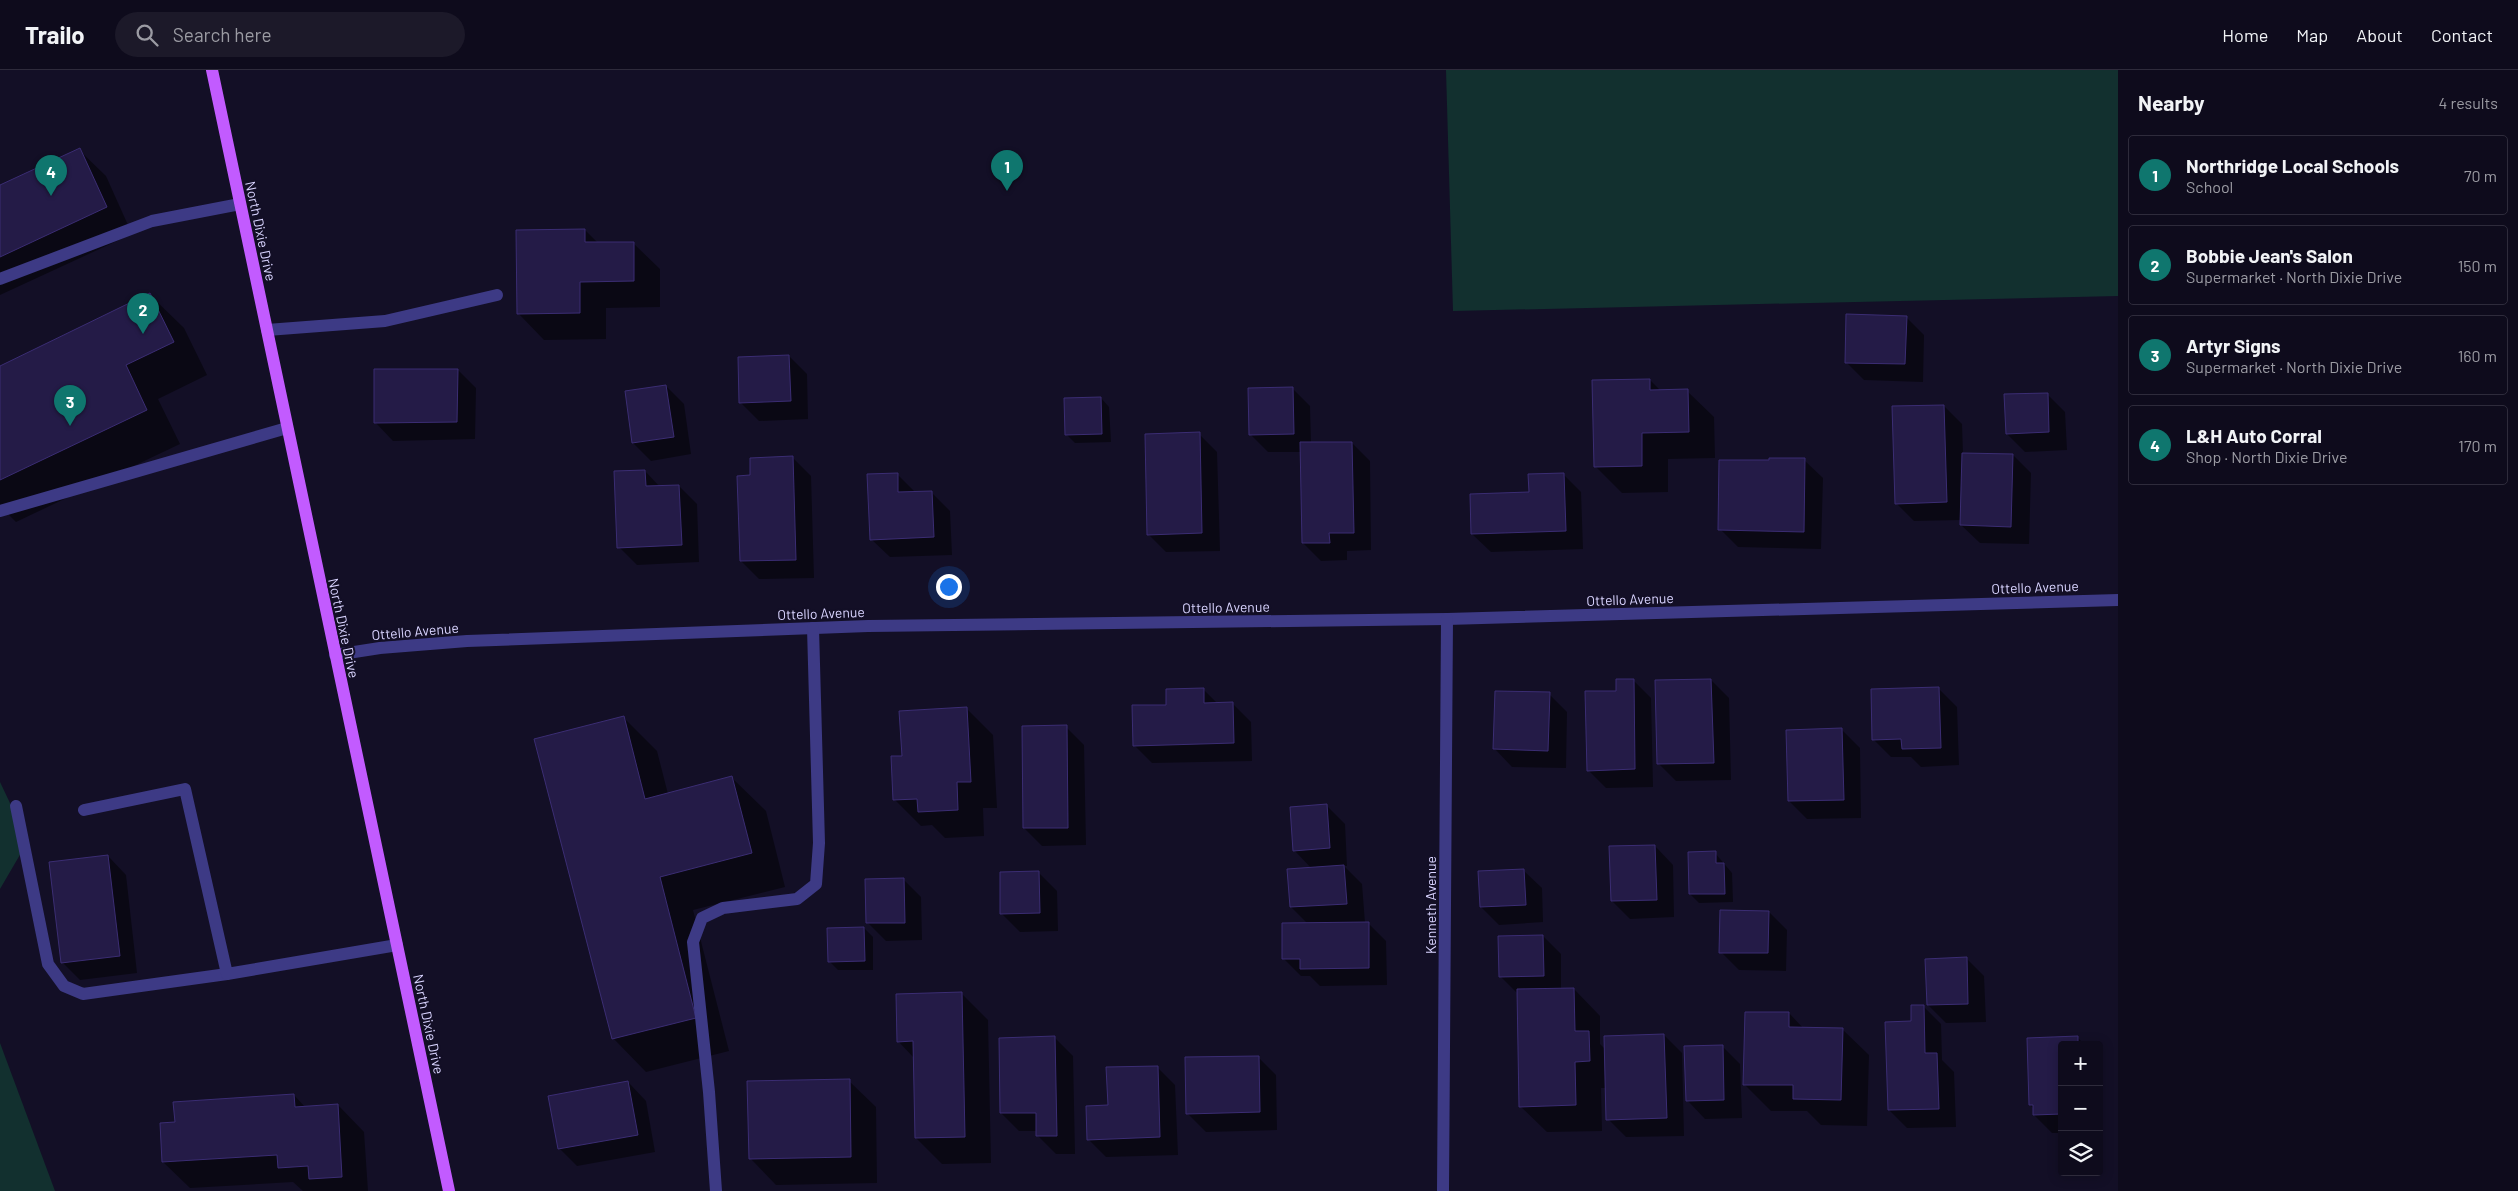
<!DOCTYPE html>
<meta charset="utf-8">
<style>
body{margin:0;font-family:Barlow,sans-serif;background:#1c1929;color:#f1f3f6}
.controls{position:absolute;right:15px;bottom:15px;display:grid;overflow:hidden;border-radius:5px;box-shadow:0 2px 12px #0003}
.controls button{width:45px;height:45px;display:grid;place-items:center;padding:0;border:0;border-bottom:1px solid #2e2b3b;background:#0e0b1c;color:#f1f3f6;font:25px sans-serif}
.you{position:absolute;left:948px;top:516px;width:18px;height:18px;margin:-12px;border:4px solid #fff;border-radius:50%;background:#1a73e8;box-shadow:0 0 0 8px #1a73e833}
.badge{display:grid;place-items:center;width:32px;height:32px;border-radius:50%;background:#0f766e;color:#fff;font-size:16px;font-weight:700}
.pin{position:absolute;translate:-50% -41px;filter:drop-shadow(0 1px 2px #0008)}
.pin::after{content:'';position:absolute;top:26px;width:18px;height:15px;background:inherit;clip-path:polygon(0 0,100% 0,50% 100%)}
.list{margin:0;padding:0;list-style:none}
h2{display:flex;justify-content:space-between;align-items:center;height:65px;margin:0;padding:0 20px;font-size:21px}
h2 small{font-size:16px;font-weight:400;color:#9b9ba3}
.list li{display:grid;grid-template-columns:32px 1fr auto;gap:15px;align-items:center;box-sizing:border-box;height:80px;margin:0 10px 10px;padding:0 10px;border:1px solid #2e2b3b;border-radius:5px}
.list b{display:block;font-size:19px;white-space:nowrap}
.list p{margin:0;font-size:16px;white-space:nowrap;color:#9b9ba3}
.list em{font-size:16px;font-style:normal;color:#9b9ba3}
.icon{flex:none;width:28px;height:28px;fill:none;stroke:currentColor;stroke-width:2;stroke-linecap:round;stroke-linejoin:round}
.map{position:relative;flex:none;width:2118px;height:1121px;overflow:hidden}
header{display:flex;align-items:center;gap:30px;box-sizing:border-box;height:70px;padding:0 25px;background:#0e0b1c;border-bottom:1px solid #2e2b3b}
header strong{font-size:24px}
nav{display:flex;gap:28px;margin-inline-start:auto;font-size:18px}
.search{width:350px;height:45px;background:#1c1929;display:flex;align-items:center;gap:12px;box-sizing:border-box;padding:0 18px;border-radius:28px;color:#9b9ba3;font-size:19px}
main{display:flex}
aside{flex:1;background:#0e0b1c}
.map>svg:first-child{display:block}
</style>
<header>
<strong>Trailo</strong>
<div class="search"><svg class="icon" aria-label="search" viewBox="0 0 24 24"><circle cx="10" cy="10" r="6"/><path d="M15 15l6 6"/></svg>Search here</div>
<nav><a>Home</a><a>Map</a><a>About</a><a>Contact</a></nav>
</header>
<main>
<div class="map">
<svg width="2118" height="1121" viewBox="0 0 2118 1121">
<rect width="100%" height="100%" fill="#130f26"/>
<g fill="#12302f">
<polygon points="1446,0 2118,0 2118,226 1453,241"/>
<polygon points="0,712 28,771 0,819"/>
<polygon points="0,973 55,1121 0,1121"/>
</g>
<g fill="#0007">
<polygon points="79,80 106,106 132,164 0,225 0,117"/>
<polygon points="585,160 598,173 633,173 660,199 660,237 606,238 606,269 544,270 518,243"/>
<polygon points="150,225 184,258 207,305 158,329 180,374 16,452 0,436 0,297"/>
<polygon points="1906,247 1924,265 1923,312 1864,310 1846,292"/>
<polygon points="789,286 807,304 808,349 759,351 741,333"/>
<polygon points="458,300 476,318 475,369 393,371 375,352"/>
<polygon points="1650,310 1661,321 1687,321 1714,347 1715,388 1668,389 1668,422 1622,423 1596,397"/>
<polygon points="666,316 684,334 691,384 651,391 633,373"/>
<polygon points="1292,318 1310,336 1311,373 1352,373 1370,391 1371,480 1347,481 1347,490 1321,491 1303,473 1301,382 1268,382 1250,364"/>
<polygon points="2047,324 2065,342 2067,380 2025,382 2007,364"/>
<polygon points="1101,328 1109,337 1111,372 1075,373 1066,364"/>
<polygon points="1944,336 1962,354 1963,384 2013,385 2031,403 2029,474 1980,473 1961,455 1962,450 1914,451 1896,433"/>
<polygon points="1199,364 1217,382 1220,481 1166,482 1148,464"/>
<polygon points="793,388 811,406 814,508 759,509 741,491 751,406"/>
<polygon points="1804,390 1823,408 1821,479 1738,477 1720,459"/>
<polygon points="645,401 660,417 679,416 697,434 699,492 637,495 619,477"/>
<polygon points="897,404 915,422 932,423 950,441 952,485 890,487 871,469"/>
<polygon points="1563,404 1581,422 1583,479 1491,482 1472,464"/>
<polygon points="1633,610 1651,628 1653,717 1606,718 1588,700 1617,622"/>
<polygon points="1711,610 1729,628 1731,710 1676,711 1658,693"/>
<polygon points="1203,619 1218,634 1233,634 1251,652 1252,691 1152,693 1134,675 1167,636"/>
<polygon points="1939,619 1957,637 1959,695 1921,697 1911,687 1891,687 1873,669"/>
<polygon points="1549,624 1567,642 1566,698 1512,697 1494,678"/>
<polygon points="967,639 993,665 997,738 983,738 984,766 945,768 932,755 921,756 894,729 903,688"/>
<polygon points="623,647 657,681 668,724 732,708 766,741 785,817 693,840 729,981 646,1002 613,968"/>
<polygon points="1066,657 1084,675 1086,775 1042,776 1024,758"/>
<polygon points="1842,660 1860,678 1861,748 1807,749 1789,731"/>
<polygon points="1327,736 1345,754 1347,796 1344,796 1362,814 1365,853 1368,853 1386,871 1387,915 1320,916 1310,906 1301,906 1283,888 1308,854 1291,837 1312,799 1294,780"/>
<polygon points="1655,776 1673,795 1674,847 1630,849 1612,831"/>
<polygon points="1715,783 1732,803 1733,832 1699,833 1690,824"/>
<polygon points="108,786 126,805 137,903 80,910 62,892"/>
<polygon points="1523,800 1542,818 1543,852 1499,855 1481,837"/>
<polygon points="1039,803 1057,821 1058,861 1020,862 1002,844"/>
<polygon points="903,809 921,827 922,870 886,871 868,853"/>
<polygon points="1769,842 1787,860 1786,901 1739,900 1721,882"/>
<polygon points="864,858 873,867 873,900 838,900 829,891"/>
<polygon points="1543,866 1561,884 1561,920 1574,919 1600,946 1600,974 1605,979 1664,965 1682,983 1684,1066 1626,1067 1608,1049 1607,1018 1601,1018 1602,1061 1547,1062 1520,1036 1518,924 1500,906"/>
<polygon points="1966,888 1984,906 1986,952 1946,953 1928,935"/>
<polygon points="962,924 988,950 991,1093 942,1094 916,1068 914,988 898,971"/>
<polygon points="1923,936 1941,954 1942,990 1954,1002 1956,1057 1907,1058 1889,1040 1913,952"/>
<polygon points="1789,943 1804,959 1842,959 1869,985 1867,1056 1821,1055 1807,1041 1771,1041 1744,1014"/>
<polygon points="2077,967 2085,975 2062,975 2062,1063 2052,1063 2034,1045 2034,1039 2030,1035 2028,969"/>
<polygon points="1055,968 1073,986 1075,1084 1056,1084 1038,1066 1038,1061 1019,1061 1001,1043"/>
<polygon points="1722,976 1740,994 1742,1048 1705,1049 1687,1030"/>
<polygon points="1258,987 1276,1005 1277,1060 1206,1062 1188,1044"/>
<polygon points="1157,997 1175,1015 1178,1085 1106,1087 1088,1069"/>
<polygon points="849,1011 876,1037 877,1113 776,1115 750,1088"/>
<polygon points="628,1012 646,1031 655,1082 577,1096 559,1078"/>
<polygon points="294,1025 305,1037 338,1035 364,1062 368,1121 303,1121 293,1112 190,1118 163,1092 176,1053"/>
</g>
<g fill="#241b47" stroke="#3b2d73">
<polygon points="80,78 107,137 0,187 0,115"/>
<polygon points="585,159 585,172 634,172 634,211 580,212 580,243 517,244 516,160"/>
<polygon points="150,223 174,272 126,295 147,340 0,410 0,296"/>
<polygon points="1846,244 1907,246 1905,294 1845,293"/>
<polygon points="789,285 791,331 739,333 738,287"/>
<polygon points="374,299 458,299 457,352 374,353"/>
<polygon points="1650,309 1650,320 1688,319 1689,362 1642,363 1642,396 1594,397 1592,310"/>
<polygon points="666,315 674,367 632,373 625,321"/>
<polygon points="1293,317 1294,364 1249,365 1248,318"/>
<polygon points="2048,323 2049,362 2006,364 2004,324"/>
<polygon points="1101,327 1102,364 1065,365 1064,328"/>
<polygon points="1944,335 1947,432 1895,434 1892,336"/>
<polygon points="1200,362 1202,463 1147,465 1145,364"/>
<polygon points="1300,372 1352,372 1354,463 1329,463 1330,473 1302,473"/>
<polygon points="1962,383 2013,384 2011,457 1960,455"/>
<polygon points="793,386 796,490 740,491 737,406 750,405 750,388"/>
<polygon points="1769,388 1805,388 1804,462 1718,460 1719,390 1769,390"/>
<polygon points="645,400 646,416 679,415 682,475 617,478 614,401"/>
<polygon points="898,403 898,422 932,421 934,467 870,470 867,404"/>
<polygon points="1564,403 1566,461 1471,464 1470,424 1529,422 1528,404"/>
<polygon points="1616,609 1634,609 1635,699 1587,701 1585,621 1616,621"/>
<polygon points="1711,609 1714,693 1657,694 1655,610"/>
<polygon points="1939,617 1941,678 1902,679 1901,669 1872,670 1871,619"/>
<polygon points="1204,618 1204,633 1233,632 1234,673 1133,676 1132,635 1166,635 1166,619"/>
<polygon points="1495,621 1550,622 1548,681 1493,679"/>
<polygon points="967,637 971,712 957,712 958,740 918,742 917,729 893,730 891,686 902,686 899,641"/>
<polygon points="624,646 645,729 732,706 752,783 660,807 696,948 612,969 534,669"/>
<polygon points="1067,655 1068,758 1023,758 1022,656"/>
<polygon points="1842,658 1844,730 1788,731 1786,660"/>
<polygon points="1327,734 1330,778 1293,781 1290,737"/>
<polygon points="1655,775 1657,830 1611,831 1609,776"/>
<polygon points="1716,781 1716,793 1724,793 1725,824 1689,824 1688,782"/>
<polygon points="108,785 120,886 61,893 49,792"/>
<polygon points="1344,795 1347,834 1290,837 1287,799"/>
<polygon points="1524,799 1526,835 1480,837 1478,801"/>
<polygon points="1039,801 1040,843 1000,844 1000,802"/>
<polygon points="904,808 905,853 866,853 865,809"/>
<polygon points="1720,840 1769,841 1768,883 1719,883"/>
<polygon points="1369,852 1369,898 1300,899 1300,889 1282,889 1282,853"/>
<polygon points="864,857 865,891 828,892 827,858"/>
<polygon points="1543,865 1544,906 1499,907 1498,866"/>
<polygon points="1967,887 1968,934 1927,935 1925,889"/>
<polygon points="1574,918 1575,961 1589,961 1590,991 1575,992 1576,1035 1519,1037 1517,919"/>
<polygon points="962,922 965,1067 915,1068 913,971 897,972 896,924"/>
<polygon points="1911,935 1924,935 1925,983 1937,983 1939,1039 1888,1040 1885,952 1911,951"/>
<polygon points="1745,942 1789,942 1789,957 1843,958 1841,1030 1793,1029 1793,1015 1743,1015"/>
<polygon points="1664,964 1667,1048 1606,1050 1604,966"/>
<polygon points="1055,966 1057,1066 1036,1066 1036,1043 1000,1043 999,968"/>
<polygon points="2078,966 2078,975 2062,975 2062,1044 2033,1045 2033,1035 2029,1035 2027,968"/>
<polygon points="1723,975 1724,1030 1686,1031 1684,976"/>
<polygon points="1259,986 1260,1042 1186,1044 1185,987"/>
<polygon points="1158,996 1160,1067 1087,1070 1086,1036 1108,1035 1106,997"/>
<polygon points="850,1009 851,1087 749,1089 747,1011"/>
<polygon points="628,1011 638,1065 558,1079 548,1026"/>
<polygon points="294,1024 295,1037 338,1034 342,1107 309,1109 308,1096 278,1098 277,1085 162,1092 160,1053 175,1052 173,1032"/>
</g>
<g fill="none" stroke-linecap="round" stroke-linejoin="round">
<g stroke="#3d3a85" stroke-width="12">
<polyline points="0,209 152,151 240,134"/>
<polyline points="267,260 385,251 497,225"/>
<polyline points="0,441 287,358"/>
<polyline points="335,585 380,578 467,571 868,556 1447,549 2118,530"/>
<polyline points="16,736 48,894 64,916 83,924 227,904"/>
<polyline points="84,740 185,719 227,904 397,875"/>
<polyline points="716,1121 709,1022 693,872 702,848 723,838 797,829 816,814 819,773 813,558"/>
<polyline points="1443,1121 1447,549"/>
</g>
<polyline stroke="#c25bff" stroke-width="12" points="212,0 449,1121"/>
</g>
<g text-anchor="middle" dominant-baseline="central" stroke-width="4" stroke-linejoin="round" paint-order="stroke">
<g font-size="14" fill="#d9d4ff" stroke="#130f26">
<text transform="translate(261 161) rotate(78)">North Dixie Drive</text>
<text transform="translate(2035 517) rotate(-2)">Ottello Avenue</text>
<text transform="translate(1630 529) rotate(-2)">Ottello Avenue</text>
<text transform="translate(1226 537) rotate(-1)">Ottello Avenue</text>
<text transform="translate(821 543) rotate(-2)">Ottello Avenue</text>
<text transform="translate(344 558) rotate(78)">North Dixie Drive</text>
<text transform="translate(415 561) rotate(-5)">Ottello Avenue</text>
<text transform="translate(1430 835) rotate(-90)">Kenneth Avenue</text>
<text transform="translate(429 954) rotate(78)">North Dixie Drive</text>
</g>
</g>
</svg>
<div class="controls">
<button>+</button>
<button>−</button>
<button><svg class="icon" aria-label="layers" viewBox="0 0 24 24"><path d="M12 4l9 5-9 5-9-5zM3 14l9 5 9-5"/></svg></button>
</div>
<div class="you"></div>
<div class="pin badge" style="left:1007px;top:121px">1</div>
<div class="pin badge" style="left:143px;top:264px">2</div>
<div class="pin badge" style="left:70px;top:356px">3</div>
<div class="pin badge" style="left:51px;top:126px">4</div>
</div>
<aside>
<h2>Nearby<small>4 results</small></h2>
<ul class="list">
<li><span class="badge">1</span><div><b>Northridge Local Schools</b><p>School</p></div><em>70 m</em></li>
<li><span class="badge">2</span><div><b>Bobbie Jean's Salon</b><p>Supermarket · North Dixie Drive</p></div><em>150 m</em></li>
<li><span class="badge">3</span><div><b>Artyr Signs</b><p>Supermarket · North Dixie Drive</p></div><em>160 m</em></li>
<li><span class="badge">4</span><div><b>L&amp;H Auto Corral</b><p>Shop · North Dixie Drive</p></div><em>170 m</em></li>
</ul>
</aside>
</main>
